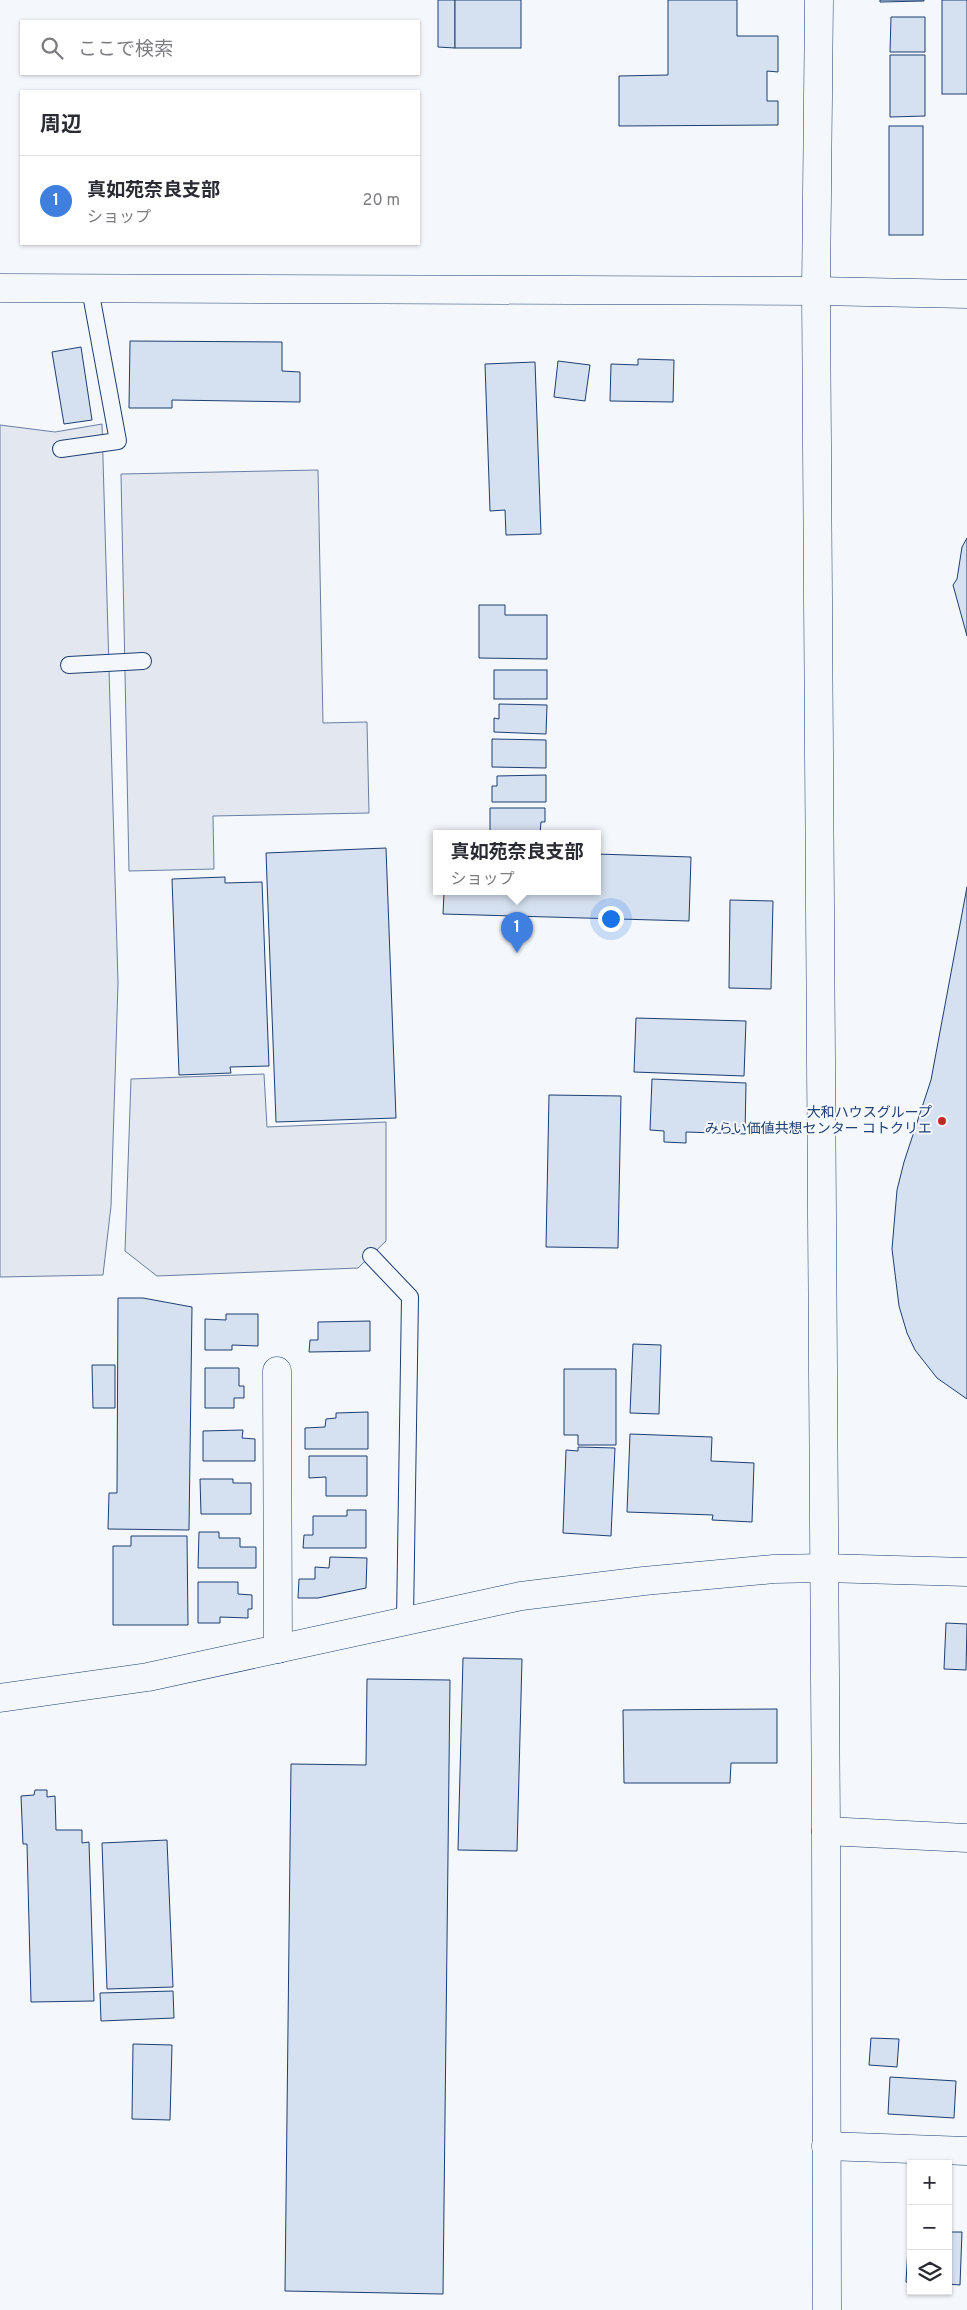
<!DOCTYPE html>
<html lang="ja">
<meta charset="utf-8">
<style>
body{margin:0;font-family:Overpass,"Noto Sans JP",sans-serif;background:#f2f2f3;color:#2b2b33}
.controls{position:absolute;right:15px;bottom:15px;display:grid;overflow:hidden;border-radius:0px;box-shadow:0 1px 4px #0004}
.controls button{width:45px;height:45px;display:grid;place-items:center;padding:0;border:0;border-bottom:1px solid #e1e1e2;background:#fff;color:#2b2b33;font:25px sans-serif}
.you{position:absolute;left:610px;top:918px;width:18px;height:18px;margin:-12px;border:4px solid #fff;border-radius:50%;background:#1a73e8;box-shadow:0 0 0 8px #1a73e833}
.badge{display:grid;place-items:center;width:32px;height:32px;border-radius:50%;background:#c62828;color:#fff;font-size:16px;font-weight:700}
.pin{position:absolute;translate:-50% -41px;filter:drop-shadow(0 1px 2px #0008)}
.pin::after{content:'';position:absolute;top:26px;width:18px;height:15px;background:inherit;clip-path:polygon(0 0,100% 0,50% 100%)}
.popup{position:absolute;left:433px;top:830px;width:168px;height:65px;box-sizing:border-box;display:grid;place-content:center;border-radius:0px;background:#fff;filter:drop-shadow(0 1px 4px #0005);font-size:16px;white-space:nowrap;color:#7c7c81}
.popup b{font-size:19px;color:#2b2b33}
.popup::after{content:'';position:absolute;left:50%;top:100%;margin-left:-10px;border:10px solid transparent;border-top-color:#fff}
.list{margin:0;padding:0;list-style:none}
h2{display:flex;justify-content:space-between;align-items:center;height:65px;margin:0;padding:0 20px;font-size:21px}
h2 small{font-size:16px;font-weight:400;color:#7c7c81}
.list li{display:grid;grid-template-columns:32px 1fr auto;gap:15px;align-items:center;box-sizing:border-box;height:90px;padding:0 20px;border-top:1px solid #e1e1e2}
.list b{display:block;font-size:19px;white-space:nowrap}
.list p{margin:0;font-size:16px;white-space:nowrap;color:#7c7c81}
.list em{font-size:16px;font-style:normal;color:#7c7c81}
.icon{flex:none;width:28px;height:28px;fill:none;stroke:currentColor;stroke-width:2;stroke-linecap:round;stroke-linejoin:round}
.map{position:relative;flex:none;width:967px;height:2310px;overflow:hidden}
.search{position:absolute;background:#fff;box-shadow:0 1px 4px #0004;left:20px;top:20px;width:400px;height:55px;display:flex;align-items:center;gap:12px;box-sizing:border-box;padding:0 18px;border-radius:0px;color:#7c7c81;font-size:19px}
.panel{position:absolute;background:#fff;box-shadow:0 1px 4px #0004;left:20px;top:90px;width:400px;height:155px;border-radius:0px}
.map>svg:first-child{display:block}
</style>
<div class="map">
<svg width="967" height="2310" viewBox="0 0 967 2310">
<rect width="100%" height="100%" fill="#f4f7fb"/>
<g fill="#e3e8f0" stroke="#687fa3">
<polygon points="102,424 118,983 111,1206 103,1275 0,1277 0,425 55,432"/>
<polygon points="318,470 323,723 367,722 369,813 213,816 214,869 129,871 121,474"/>
<polygon points="264,1074 267,1127 386,1122 386,1241 358,1268 157,1276 125,1251 131,1079"/>
</g>
<g fill="#d5e0f0" stroke="#1d3f73">
<polygon points="438,0 455,0 455,48 438,47"/>
<rect x="455" y="0" width="66" height="48"/>
<polygon points="668,0 737,0 737,36 778,36 778,72 767,71 767,101 778,101 778,125 619,126 619,76 668,75"/>
<polygon points="880,0 924,0 924,1 880,2"/>
<rect x="942" y="0" width="25" height="94"/>
<polygon points="891,17 925,17 925,52 890,52"/>
<polygon points="890,55 925,55 925,116 890,117"/>
<rect x="889" y="126" width="34" height="109"/>
<polygon points="130,341 282,342 282,371 300,372 300,402 172,400 172,408 129,408"/>
<polygon points="81,347 92,420 64,424 52,352"/>
<polygon points="638,359 674,360 673,402 610,401 611,364 638,365"/>
<polygon points="558,361 590,365 585,401 554,397"/>
<polygon points="535,362 541,534 506,535 505,510 490,511 485,364"/>
<polygon points="967,538 967,636 953,585 957,579 962,547"/>
<polygon points="479,605 505,605 505,615 547,615 547,659 479,658"/>
<rect x="494" y="670" width="53" height="29"/>
<polygon points="499,704 547,705 546,734 494,732 494,718 499,719"/>
<polygon points="492,739 546,740 546,768 492,767"/>
<polygon points="546,775 546,802 492,802 492,786 497,786 497,776"/>
<polygon points="490,808 545,808 545,822 541,822 540,834 490,834"/>
<polygon points="386,848 396,1118 276,1122 266,853"/>
<polygon points="597,854 691,857 689,921 443,914 444,892 597,892"/>
<polygon points="225,877 225,883 262,882 269,1066 230,1067 231,1073 179,1075 172,879"/>
<polygon points="967,887 967,1399 937,1378 915,1350 907,1333 899,1306 892,1249 897,1190 904,1162 931,1080"/>
<polygon points="730,900 773,901 771,989 729,988"/>
<polygon points="636,1018 746,1021 744,1076 634,1072"/>
<polygon points="652,1079 746,1083 745,1134 686,1132 686,1143 664,1142 664,1131 650,1130"/>
<polygon points="549,1095 621,1096 618,1248 546,1247"/>
<polygon points="118,1298 143,1298 192,1307 189,1530 108,1529 109,1493 117,1493"/>
<polygon points="226,1314 258,1314 258,1346 232,1345 232,1350 205,1350 205,1319 226,1320"/>
<polygon points="370,1321 370,1351 309,1352 310,1340 318,1340 318,1322"/>
<polygon points="633,1344 661,1345 659,1414 630,1413"/>
<polygon points="92,1365 115,1365 115,1408 93,1408"/>
<polygon points="205,1368 239,1368 239,1386 244,1386 244,1398 234,1398 234,1408 205,1408"/>
<polygon points="564,1369 616,1369 616,1445 578,1445 578,1435 564,1435"/>
<polygon points="368,1412 368,1449 305,1449 305,1428 325,1427 326,1419 336,1418 336,1413"/>
<polygon points="243,1430 242,1438 255,1439 255,1461 203,1461 203,1431"/>
<polygon points="630,1434 712,1437 711,1461 754,1463 752,1522 712,1520 713,1515 627,1512"/>
<polygon points="578,1447 615,1448 611,1536 563,1533 566,1450 578,1451"/>
<polygon points="309,1456 367,1456 367,1496 326,1496 326,1477 309,1478"/>
<polygon points="200,1479 233,1479 233,1483 251,1483 251,1514 201,1514"/>
<polygon points="347,1510 366,1510 366,1548 303,1548 304,1535 313,1535 313,1516 347,1516"/>
<polygon points="199,1532 219,1532 219,1538 240,1538 240,1547 256,1547 256,1568 198,1568"/>
<polygon points="131,1536 187,1536 188,1625 113,1625 113,1546 131,1546"/>
<polygon points="330,1557 367,1558 366,1588 318,1598 298,1598 299,1579 315,1579 315,1567 329,1568"/>
<polygon points="198,1582 238,1582 238,1594 252,1595 252,1609 248,1609 248,1618 220,1617 220,1623 198,1623"/>
<polygon points="946,1623 967,1624 966,1670 944,1669"/>
<polygon points="463,1658 522,1659 517,1851 458,1850"/>
<polygon points="367,1679 450,1680 443,2294 285,2291 291,1764 366,1765"/>
<polygon points="777,1709 777,1763 731,1763 730,1783 624,1783 623,1710"/>
<polygon points="35,1790 47,1790 47,1797 55,1796 56,1830 82,1830 82,1843 89,1842 94,2001 31,2002 27,1844 23,1844 21,1796 34,1795"/>
<polygon points="167,1840 173,1987 107,1989 102,1843"/>
<polygon points="173,1991 174,2018 101,2021 100,1993"/>
<polygon points="871,2038 899,2039 897,2067 869,2065"/>
<polygon points="133,2044 172,2045 170,2120 132,2119"/>
<polygon points="890,2077 956,2081 954,2118 888,2114"/>
<polygon points="909,2230 911,2230 911,2283 906,2282"/>
<polygon points="948,2232 962,2232 960,2285 948,2284"/>
</g>
<g fill="none" stroke-linecap="round" stroke-linejoin="round">
<defs>
<g id="lane">
<polyline points="61,449 118,441 90,289"/>
<polyline points="69,665 143,661"/>
<polyline points="371,1256 410,1297 405,1620"/>
</g>
<g id="street">
<polyline points="819,0 816,291 826,1831 827,2310"/>
<polyline points="277,1371 278,1649"/>
<polyline points="826,1831 967,1838"/>
<polyline points="826,2146 967,2151"/>
</g>
<g id="secondary">
<polyline points="0,288 816,291 967,294"/>
<polyline points="0,1698 148,1677 521,1596 644,1581 774,1569 824,1568 967,1572"/>
</g>
</defs>
<use href="#lane" stroke="#1d3f73" stroke-width="18"/>
<use href="#street" stroke="#1d3f73" stroke-width="29"/>
<use href="#secondary" stroke="#1d3f73" stroke-width="29"/>
<use href="#lane" stroke="#f4f7fb" stroke-width="16"/>
<use href="#street" stroke="#f4f7fb" stroke-width="28"/>
<use href="#secondary" stroke="#f4f7fb" stroke-width="28"/>
</g>
<circle fill="#c62828" stroke="#f4f7fb" stroke-width="2" cx="942" cy="1121" r="5"/>
<g text-anchor="middle" dominant-baseline="central" stroke-width="4" stroke-linejoin="round" paint-order="stroke">
<g font-size="14" fill="#1d3f73" stroke="#f4f7fb" text-anchor="end">
<text x="932" y="1113">大和ハウスグループ<tspan x="932" dy="16">みらい価値共想センター コトクリエ</tspan></text>
</g>
</g>
</svg>
<div class="controls">
<button>+</button>
<button>−</button>
<button><svg class="icon" aria-label="layers" viewBox="0 0 24 24"><path d="M12 4l9 5-9 5-9-5zM3 14l9 5 9-5"/></svg></button>
</div>
<div class="you"></div>
<div class="pin badge" style="left:517px;top:953px;background:#3f7fe0">1</div>
<div class="popup"><b>真如苑奈良支部</b>ショップ</div>
<div class="search"><svg class="icon" aria-label="search" viewBox="0 0 24 24"><circle cx="10" cy="10" r="6"/><path d="M15 15l6 6"/></svg>ここで検索</div>
<section class="panel">
<h2>周辺<small></small></h2>
<ul class="list">
<li><span class="badge" style="background:#3f7fe0">1</span><div><b>真如苑奈良支部</b><p>ショップ</p></div><em>20 m</em></li>
</ul>
</section>
</div>
